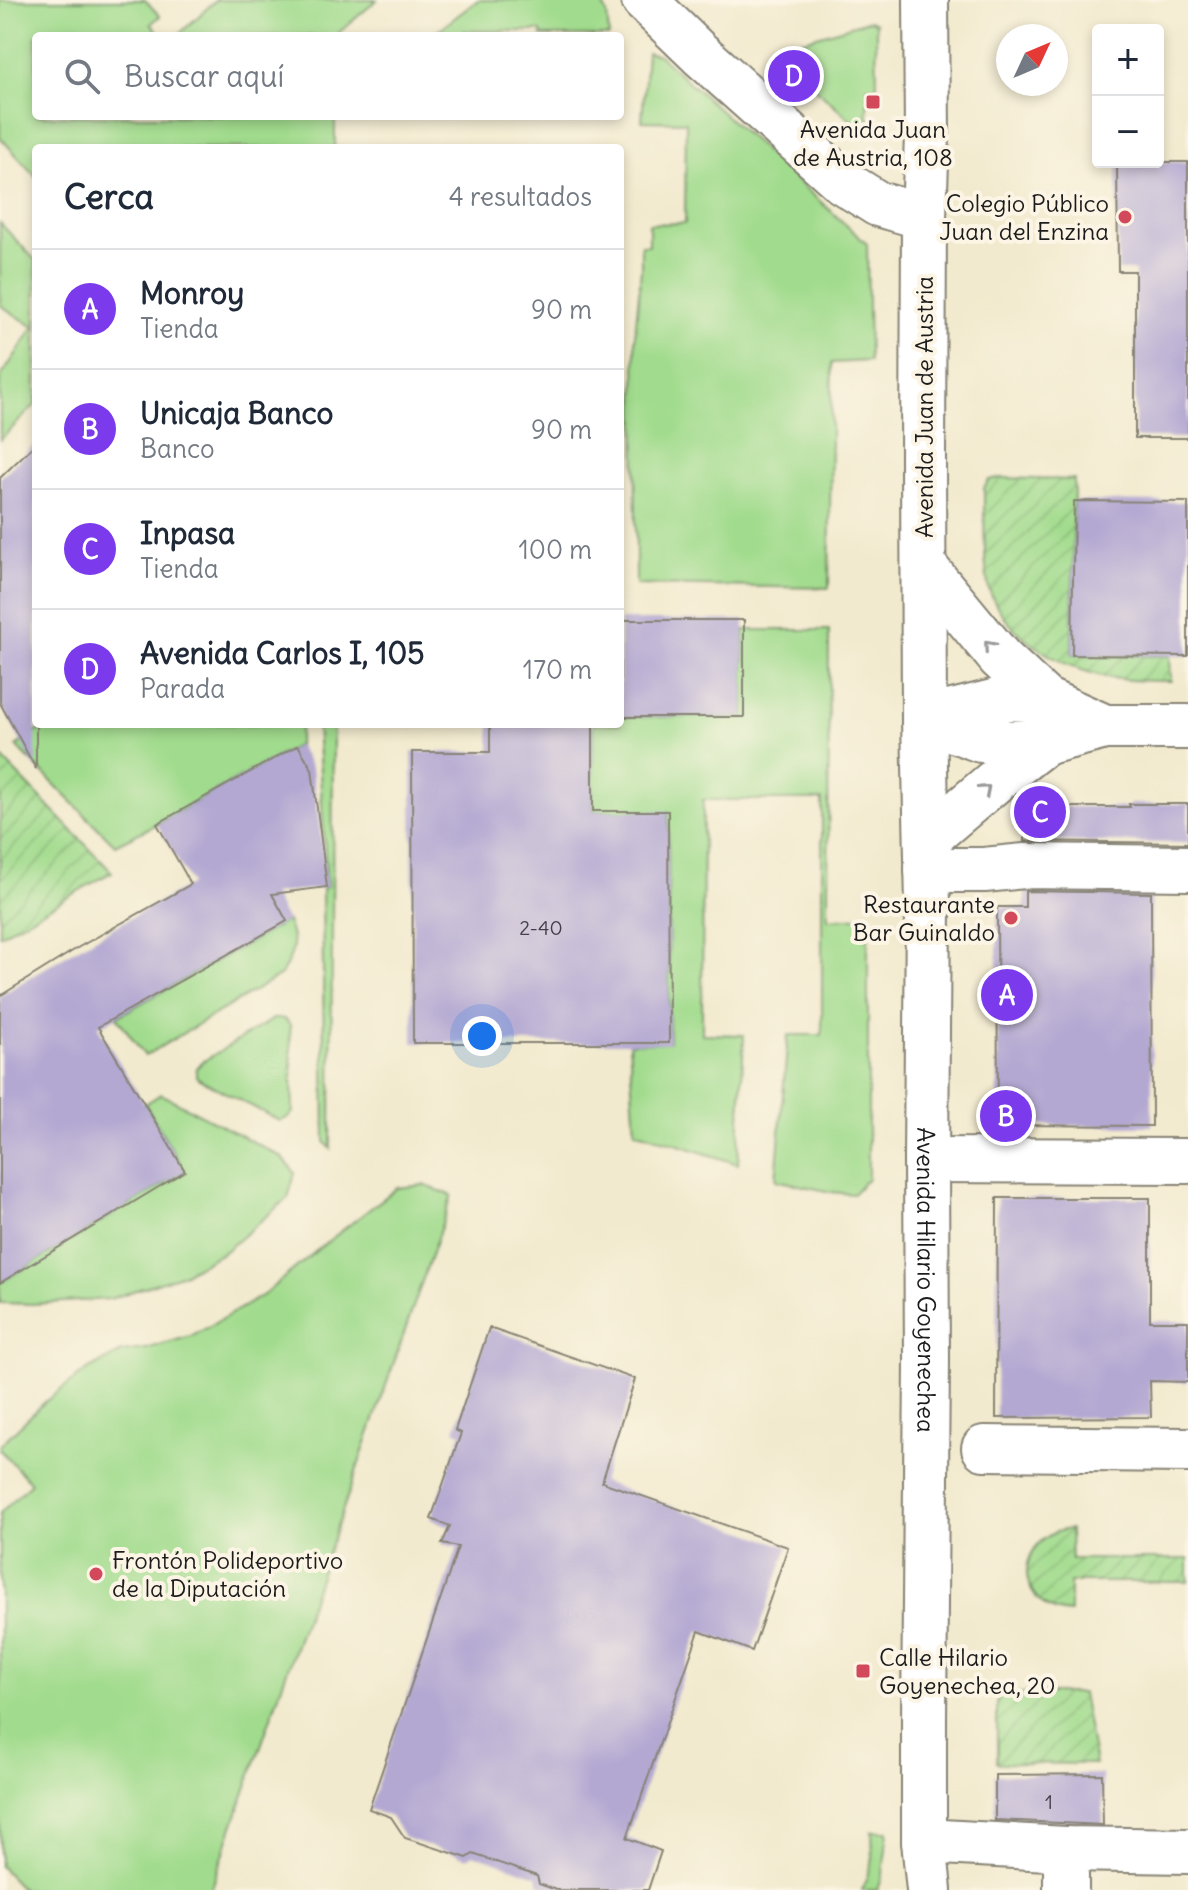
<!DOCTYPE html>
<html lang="es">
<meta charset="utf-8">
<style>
body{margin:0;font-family:Delius,sans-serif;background:#f6f6f7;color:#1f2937}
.controls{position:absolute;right:24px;top:24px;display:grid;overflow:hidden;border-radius:8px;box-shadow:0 4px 12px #0003}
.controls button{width:72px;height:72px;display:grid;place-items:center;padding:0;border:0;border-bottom:2px solid #e0e1e3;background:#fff;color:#1f2937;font:40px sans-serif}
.compass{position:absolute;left:996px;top:24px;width:72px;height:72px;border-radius:50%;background:#fff;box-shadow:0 4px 12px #0003;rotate:46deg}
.you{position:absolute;left:482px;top:1036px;width:28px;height:28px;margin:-20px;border:6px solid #fff;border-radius:50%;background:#1a73e8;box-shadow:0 0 0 12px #1a73e833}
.badge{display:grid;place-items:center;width:52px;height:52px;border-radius:50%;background:#7c3aed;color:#fff;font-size:26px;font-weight:700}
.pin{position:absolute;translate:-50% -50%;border:4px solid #fff;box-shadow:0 2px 8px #0006}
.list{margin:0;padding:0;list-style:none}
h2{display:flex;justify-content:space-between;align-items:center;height:104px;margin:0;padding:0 32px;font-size:34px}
h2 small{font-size:26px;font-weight:400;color:#747a83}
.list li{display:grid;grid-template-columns:52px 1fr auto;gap:24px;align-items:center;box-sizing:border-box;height:120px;padding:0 32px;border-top:2px solid #e0e1e3}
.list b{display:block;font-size:30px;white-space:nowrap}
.list p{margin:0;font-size:26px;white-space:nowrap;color:#747a83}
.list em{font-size:26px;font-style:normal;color:#747a83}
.icon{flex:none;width:44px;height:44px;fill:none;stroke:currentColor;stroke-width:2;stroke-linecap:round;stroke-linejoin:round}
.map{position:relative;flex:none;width:1188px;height:1890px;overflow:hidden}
.search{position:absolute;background:#fff;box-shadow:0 4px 12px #0003;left:32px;top:32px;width:592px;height:88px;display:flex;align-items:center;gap:20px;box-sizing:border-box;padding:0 28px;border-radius:8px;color:#747a83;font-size:30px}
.panel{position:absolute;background:#fff;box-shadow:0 4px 12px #0003;left:32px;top:144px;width:592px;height:584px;border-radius:8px}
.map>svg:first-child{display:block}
</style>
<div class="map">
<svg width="1188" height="1890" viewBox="0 0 1188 1890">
<defs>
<pattern id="garden-furrows" width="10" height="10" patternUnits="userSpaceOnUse" patternTransform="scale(2)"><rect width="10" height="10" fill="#a1db8d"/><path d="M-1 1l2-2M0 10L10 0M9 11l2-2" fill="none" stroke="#8abb79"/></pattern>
</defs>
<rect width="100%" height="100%" fill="#fcf5e5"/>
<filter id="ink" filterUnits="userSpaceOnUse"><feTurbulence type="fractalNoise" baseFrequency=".0125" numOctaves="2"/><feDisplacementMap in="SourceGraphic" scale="16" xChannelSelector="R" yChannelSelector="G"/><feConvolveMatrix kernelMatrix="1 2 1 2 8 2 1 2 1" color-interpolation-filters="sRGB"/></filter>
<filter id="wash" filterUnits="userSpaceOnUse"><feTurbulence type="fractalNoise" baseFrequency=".006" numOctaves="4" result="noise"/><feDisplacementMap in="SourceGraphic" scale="32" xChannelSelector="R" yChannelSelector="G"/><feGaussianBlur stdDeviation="1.8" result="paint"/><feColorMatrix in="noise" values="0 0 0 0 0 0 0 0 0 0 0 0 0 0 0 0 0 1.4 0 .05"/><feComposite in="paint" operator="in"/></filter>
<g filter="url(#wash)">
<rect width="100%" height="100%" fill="#f2eace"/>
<g fill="#a1db8d" stroke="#5e7c54" stroke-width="2">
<polygon points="0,0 145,0 160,16 151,24 163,36 36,36 36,116 335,116 335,148 36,148 36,177 0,137"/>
<polygon points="216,0 377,0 335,36 177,36"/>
<polygon points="478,0 600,0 607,13 609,36 542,36 541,31 464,31 463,36 431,36"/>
<polygon points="870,20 876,23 876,30 877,86 868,87 867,118 876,120 877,130 875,135 869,135 863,131 775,52 777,48"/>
<polygon points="647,52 659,55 867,244 869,361 832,363 829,588 636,585 635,334 641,269 641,245 649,245 649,224 685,223 686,122 642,121"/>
<polygon points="0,223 36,261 36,404 0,440 0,378 34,327 0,305"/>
<polygon points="744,630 829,630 828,919 868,917 868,1178 853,1194 831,1192 776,1180 788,1035 822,1035 822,800 703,800 702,1034 744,1035 738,1164 635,1131 629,1043 669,1042 668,812 593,811 593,724 620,724 620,717 744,717"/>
<polygon points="49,724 301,724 298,745 157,824 115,845 16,746"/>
<polygon points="317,724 333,724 331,1149 325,1142 322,888 327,887"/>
<path d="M287,921C297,948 294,951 281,975L145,1056L117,1017Z"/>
<polygon points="273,1019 285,1019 290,1025 293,1112 288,1118 280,1121 199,1079 196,1076 196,1069 202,1062"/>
<polygon points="161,1094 282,1157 295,1173 288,1198 224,1252 183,1274 110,1299 32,1304 0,1303 0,1283 185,1171 145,1104"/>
<polygon points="423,1185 452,1195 211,1890 23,1890 0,1866 0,1513 31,1483 0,1450 0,1445 46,1401 89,1369 122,1352 146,1349 194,1335 262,1296 322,1246 397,1188"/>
<polygon points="872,1831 888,1831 883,1874 878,1890 862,1890 873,1859"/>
</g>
<g fill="url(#garden-furrows)" stroke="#5e7c54" stroke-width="2">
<path d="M998,478L1074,480L1072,655L1170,656L1171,681C1147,681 1121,681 1098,675C1055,664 1007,635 990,592C987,585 987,575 986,568C984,542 984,515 984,488L989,480Z"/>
<polygon points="0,756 112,872 0,935"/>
<path d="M1070,1529L1071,1559H1188V1582H1070V1613C1059,1612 1049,1610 1041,1602C1011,1575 1033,1532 1070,1529Z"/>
<polygon points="997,1693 1082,1693 1095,1764 997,1763"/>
</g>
<g id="blocks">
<g fill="#b3a8d2">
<polygon points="1117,162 1188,162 1188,438 1135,438 1135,271 1118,271"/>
<polygon points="36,443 36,769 0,703 0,478"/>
<polygon points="1074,501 1188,502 1188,656 1072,655"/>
<rect x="620" y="620" width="124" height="97"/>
<polygon points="490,724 593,724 593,811 668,811 669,1043 413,1043 412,752 490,752"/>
<polygon points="298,745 312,769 327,887 272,894 287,921 98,1027 185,1171 0,1283 0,996 79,947 191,884 157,824"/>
<polygon points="1129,804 1188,804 1188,843 1025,841 1025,807 1130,807"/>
<polygon points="1025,891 1151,893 1152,1126 998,1125 997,907 1025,907"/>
<polygon points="997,1198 1150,1198 1150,1321 1188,1321 1188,1382 1150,1381 1151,1417 996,1418"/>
<polygon points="489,1328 635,1379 602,1482 788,1547 752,1651 699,1631 627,1838 661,1851 648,1890 556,1890 539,1884 537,1876 473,1854 467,1858 405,1838 391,1817 369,1809 458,1547 442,1544 450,1526 431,1519 461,1433 455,1430"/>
<polygon points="1102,1774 1103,1825 995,1820 995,1775"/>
</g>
</g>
</g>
<g filter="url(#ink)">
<use href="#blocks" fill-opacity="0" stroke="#878375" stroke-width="2"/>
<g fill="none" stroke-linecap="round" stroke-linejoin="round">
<defs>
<g id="minor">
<polyline points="924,566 1000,658 1045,700 1105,727"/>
<polyline points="924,719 981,740 1007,743 1044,743 1105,727 1188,727"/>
<polyline points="924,719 1009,698 1045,700"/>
<polyline points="927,839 994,782 1044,743"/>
<polyline points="927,870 984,870 1025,866 1188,868"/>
<polyline points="926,1160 1188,1161"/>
<polyline points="984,1448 1188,1450"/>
<polyline points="924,1841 1066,1849 1188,1851"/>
<polyline points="1066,1890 1066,1849"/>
</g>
<g id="major">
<polyline points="644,0 700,54 843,182 878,204 924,217"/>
<path id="s1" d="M926,0L927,135L924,217L923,459L924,719L928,906L926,1160L927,1360L924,1721V1841L929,1890"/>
</g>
</defs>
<use href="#minor" stroke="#878375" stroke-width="48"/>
<use href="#major" stroke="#878375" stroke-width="48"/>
<use href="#minor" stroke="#fff" stroke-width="44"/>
<use href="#major" stroke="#fff" stroke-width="44"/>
</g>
<defs><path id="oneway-chevron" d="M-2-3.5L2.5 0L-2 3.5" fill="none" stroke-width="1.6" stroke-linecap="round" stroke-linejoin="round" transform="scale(2)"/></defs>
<g stroke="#999">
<use href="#oneway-chevron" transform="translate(989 646) rotate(-131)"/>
<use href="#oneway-chevron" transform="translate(985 790) rotate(-41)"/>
</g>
</g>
<g fill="#d1495b" stroke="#fcf5e5" stroke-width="3">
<rect x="865" y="94" width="16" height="16" rx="4"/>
<circle cx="1125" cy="217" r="8"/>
<circle cx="1011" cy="918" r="8"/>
<circle cx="96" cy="1574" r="8"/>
<rect x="855" y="1663" width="16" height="16" rx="4"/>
</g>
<g text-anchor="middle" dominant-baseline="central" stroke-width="8" stroke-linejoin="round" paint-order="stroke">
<g font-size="20" fill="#423f4a">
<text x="541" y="927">2-40</text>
<text x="1049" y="1801">1</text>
</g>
<g font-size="24" fill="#1c1c1c" stroke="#fcf5e5" text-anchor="end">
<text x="873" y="129" text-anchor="middle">Avenida Juan<tspan x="873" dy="28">de Austria, 108</tspan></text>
<text x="1109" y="203">Colegio Público<tspan x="1109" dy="28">Juan del Enzina</tspan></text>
<text x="995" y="904">Restaurante<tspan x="995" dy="28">Bar Guinaldo</tspan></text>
<text x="112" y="1560" text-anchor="start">Frontón Polideportivo<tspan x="112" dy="28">de la Diputación</tspan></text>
<text x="879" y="1657" text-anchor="start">Calle Hilario<tspan x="879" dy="28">Goyenechea, 20</tspan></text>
</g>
<g font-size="24" fill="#1c1c1c" stroke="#fcf5e5">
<text transform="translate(924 407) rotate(-90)">Avenida Juan de Austria</text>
<text stroke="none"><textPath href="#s1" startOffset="1280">Avenida Hilario Goyenechea</textPath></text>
</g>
</g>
</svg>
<div class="controls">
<button>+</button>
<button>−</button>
</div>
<svg class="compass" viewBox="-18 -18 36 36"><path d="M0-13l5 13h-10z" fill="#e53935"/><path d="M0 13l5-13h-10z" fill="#747a83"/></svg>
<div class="you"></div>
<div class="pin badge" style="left:1007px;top:995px">A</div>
<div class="pin badge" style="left:1006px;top:1116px">B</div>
<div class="pin badge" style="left:1040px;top:812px">C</div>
<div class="pin badge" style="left:794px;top:76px">D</div>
<div class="search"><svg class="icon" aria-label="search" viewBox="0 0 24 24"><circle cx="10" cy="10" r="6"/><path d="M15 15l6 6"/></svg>Buscar aquí</div>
<section class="panel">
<h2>Cerca<small>4 resultados</small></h2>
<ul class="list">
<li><span class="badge">A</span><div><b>Monroy</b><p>Tienda</p></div><em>90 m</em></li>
<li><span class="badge">B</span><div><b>Unicaja Banco</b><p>Banco</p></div><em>90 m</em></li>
<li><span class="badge">C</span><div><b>Inpasa</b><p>Tienda</p></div><em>100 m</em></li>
<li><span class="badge">D</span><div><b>Avenida Carlos I, 105</b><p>Parada</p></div><em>170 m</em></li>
</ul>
</section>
</div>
